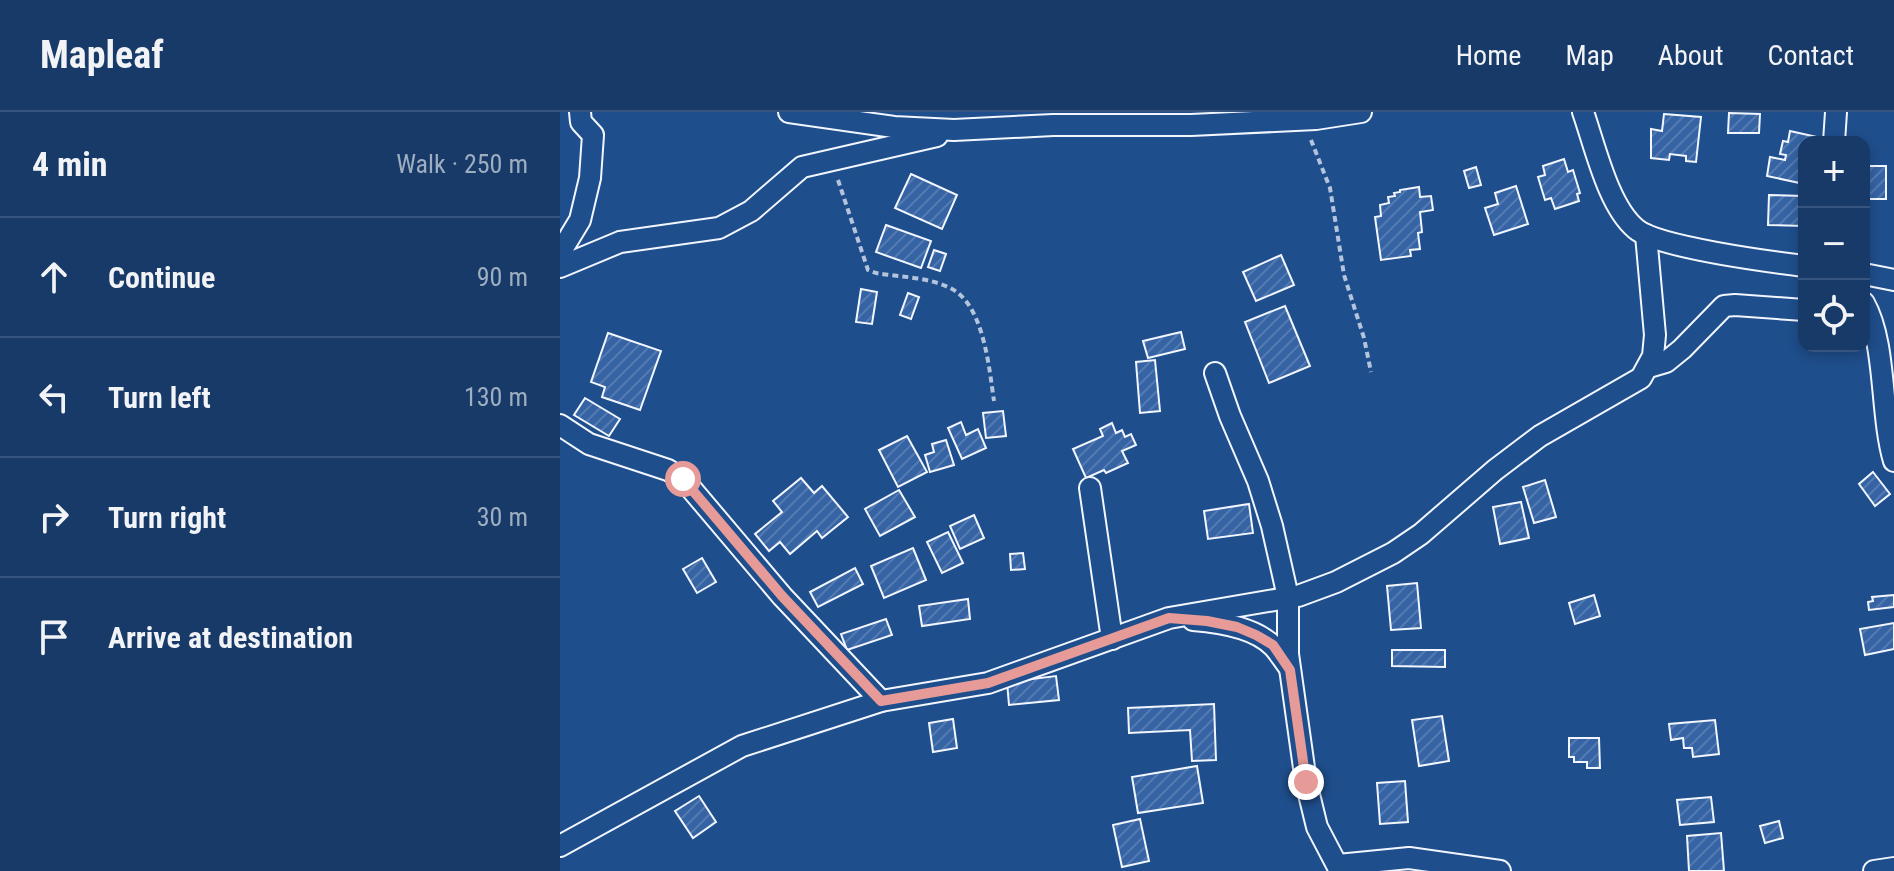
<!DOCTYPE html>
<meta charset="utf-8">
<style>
body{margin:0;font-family:"Roboto Condensed",sans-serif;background:#244571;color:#f1f3f6}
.controls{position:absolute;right:24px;top:24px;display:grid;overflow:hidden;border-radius:16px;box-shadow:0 4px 12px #0003}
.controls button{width:72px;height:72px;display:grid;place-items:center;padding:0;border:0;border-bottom:2px solid #36547d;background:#173a69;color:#f1f3f6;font:40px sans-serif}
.stop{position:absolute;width:24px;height:24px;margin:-18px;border:6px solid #e69b98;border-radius:50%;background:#fff}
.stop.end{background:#e69b98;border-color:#fff;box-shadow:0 2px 8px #0008}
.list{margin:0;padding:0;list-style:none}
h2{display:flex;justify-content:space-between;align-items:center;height:104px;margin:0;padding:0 32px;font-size:34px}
h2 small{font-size:26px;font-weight:400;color:#9eadc0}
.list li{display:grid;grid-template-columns:52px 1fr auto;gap:24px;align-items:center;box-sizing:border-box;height:120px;padding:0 32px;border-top:2px solid #36547d}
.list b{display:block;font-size:30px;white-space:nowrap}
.list em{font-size:26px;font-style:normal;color:#9eadc0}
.icon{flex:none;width:44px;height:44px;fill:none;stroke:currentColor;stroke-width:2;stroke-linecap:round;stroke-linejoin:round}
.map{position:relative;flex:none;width:1334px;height:759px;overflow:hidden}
header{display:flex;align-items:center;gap:48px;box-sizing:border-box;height:112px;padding:0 40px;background:#173a69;border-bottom:2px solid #36547d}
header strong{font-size:38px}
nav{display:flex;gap:44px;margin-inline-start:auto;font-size:28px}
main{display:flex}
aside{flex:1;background:#173a69}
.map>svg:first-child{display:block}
</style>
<header>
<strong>Mapleaf</strong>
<nav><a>Home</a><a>Map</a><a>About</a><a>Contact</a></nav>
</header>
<main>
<aside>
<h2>4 min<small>Walk · 250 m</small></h2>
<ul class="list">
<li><svg class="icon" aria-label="ahead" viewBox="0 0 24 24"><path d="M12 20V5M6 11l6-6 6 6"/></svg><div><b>Continue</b></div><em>90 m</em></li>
<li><svg class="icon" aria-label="left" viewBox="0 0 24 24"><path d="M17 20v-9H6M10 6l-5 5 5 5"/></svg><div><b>Turn left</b></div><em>130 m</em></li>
<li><svg class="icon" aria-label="right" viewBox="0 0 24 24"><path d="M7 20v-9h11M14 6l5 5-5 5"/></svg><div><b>Turn right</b></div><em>30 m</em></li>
<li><svg class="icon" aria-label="arrive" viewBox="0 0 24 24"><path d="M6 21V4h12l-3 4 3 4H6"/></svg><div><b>Arrive at destination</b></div></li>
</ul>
</aside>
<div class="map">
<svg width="1334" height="759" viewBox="0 0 1334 759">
<defs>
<pattern id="building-hatch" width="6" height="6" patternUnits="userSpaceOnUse" patternTransform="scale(2)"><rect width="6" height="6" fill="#3563a3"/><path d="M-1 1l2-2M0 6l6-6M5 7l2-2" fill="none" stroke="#537ab1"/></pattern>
</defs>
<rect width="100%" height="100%" fill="#1f4e8c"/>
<g fill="url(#building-hatch)" stroke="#f2f6ff" stroke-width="2">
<polygon points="1169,1 1200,2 1199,21 1168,21"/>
<polygon points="1104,2 1141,5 1136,50 1126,49 1126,44 1110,42 1109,48 1091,46 1091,17 1102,19"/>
<polygon points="1230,19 1257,25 1256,30 1244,30 1244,72 1207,64 1210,45 1225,48 1226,43 1220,42 1223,29 1228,30"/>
<polygon points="1004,47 1008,60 1013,58 1020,81 1017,82 1019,89 995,97 991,86 985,88 978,65 985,63 983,54"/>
<rect x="1304" y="54" width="22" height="33"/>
<polygon points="916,55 921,73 909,76 904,59"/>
<polygon points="351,62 397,83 382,117 335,96"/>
<polygon points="956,74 968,112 934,123 925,96 938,92 935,81"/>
<polygon points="859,75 860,85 871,84 873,98 860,100 862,120 858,121 860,137 850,138 851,144 821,148 815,105 821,104 820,93 829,91 828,85 835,84 834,81 840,80 840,78"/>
<polygon points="1209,83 1244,84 1244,114 1208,113"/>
<polygon points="326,113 371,129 361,156 316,140"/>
<polygon points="374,138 386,142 380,159 368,155"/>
<polygon points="721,143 734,173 696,189 683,160"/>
<polygon points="301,177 317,180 312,212 296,210"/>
<polygon points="348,181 359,185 351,207 340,203"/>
<polygon points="725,194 750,254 709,271 685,210"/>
<polygon points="621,220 625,237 588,246 583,229"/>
<polygon points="48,221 101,239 80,298 42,285 45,275 31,270"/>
<polygon points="595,248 600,299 580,301 576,250"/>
<polygon points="25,286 60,307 49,324 14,303"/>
<polygon points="443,299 446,324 426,326 423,301"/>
<polygon points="401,310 406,323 418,317 426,336 402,347 388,316"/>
<polygon points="552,311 556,321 562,318 565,325 571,322 576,333 562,339 568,351 546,361 544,358 526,366 513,337 543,324 540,317"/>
<polygon points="347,324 367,360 338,375 319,338"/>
<polygon points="386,328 394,353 370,360 365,343 374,340 372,332"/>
<polygon points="1313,360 1330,382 1315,394 1299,372"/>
<polygon points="241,366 254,381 262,374 288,405 262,426 257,419 230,442 220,430 209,439 195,422 222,400 213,389"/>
<polygon points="985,368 996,405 974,411 963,375"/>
<polygon points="339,378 355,405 320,424 305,397"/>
<polygon points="961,390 969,426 940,432 933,395"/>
<polygon points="689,392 693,421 648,427 644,399"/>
<polygon points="414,403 424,426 400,437 390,414"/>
<polygon points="388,420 403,451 382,461 367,430"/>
<polygon points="353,436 366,468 324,486 311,454"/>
<polygon points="463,441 465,457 451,458 450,442"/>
<polygon points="142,446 156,470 137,481 123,457"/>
<polygon points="295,456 303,472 258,495 250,480"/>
<polygon points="857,471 861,516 831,518 827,474"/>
<polygon points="1034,483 1040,504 1015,512 1009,491"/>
<polygon points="1334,483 1334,495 1309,498 1308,490 1313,489 1312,485"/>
<polygon points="408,487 410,507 362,514 359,494"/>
<polygon points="326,507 332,523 287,538 281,522"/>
<polygon points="1334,511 1334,537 1305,543 1300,517"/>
<polygon points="832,538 885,538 885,555 832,554"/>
<polygon points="496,564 499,588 449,593 447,570"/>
<polygon points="654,592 656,648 632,649 630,618 569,621 568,596"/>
<polygon points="882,604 889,649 859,654 852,608"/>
<polygon points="393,607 397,636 373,640 369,611"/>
<polygon points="1155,608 1159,642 1133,645 1132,636 1124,636 1123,626 1111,628 1109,612"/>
<polygon points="1009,626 1039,626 1040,656 1027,656 1027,650 1014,650 1014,645 1009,645"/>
<polygon points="637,654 643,691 578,701 572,665"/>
<polygon points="845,669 848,710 820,712 817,671"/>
<polygon points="139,684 156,710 133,726 115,699"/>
<polygon points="1151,685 1154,710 1120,713 1117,688"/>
<polygon points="580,707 589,749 562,755 553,713"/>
<polygon points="1219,709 1223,726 1205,731 1200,714"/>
<polygon points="1161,721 1164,759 1129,759 1127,724"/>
</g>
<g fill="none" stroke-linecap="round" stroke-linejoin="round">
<defs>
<g id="minor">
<polyline points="229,0 334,15 394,18 493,13 631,13 756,7 801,0"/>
<path d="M1023,0C1035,34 1048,94 1076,117C1097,135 1212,150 1244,154"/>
<polyline points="1274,30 1276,0"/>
<polyline points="0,141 20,108 30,66 33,23 21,10 20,0"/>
<polyline points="0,155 60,130 159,116 191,99 242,55 377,24"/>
<polyline points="1304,162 1334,168"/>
<path d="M1304,191C1327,232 1320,302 1334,349"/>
<polyline points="1089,255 1106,250 1122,237 1164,194 1175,193 1244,198"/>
<polyline points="655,261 670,304 698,369 712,414 728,485 728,542 746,670 757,715 780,759"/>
<polyline points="0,313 29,332 108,358 123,367 222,484 321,589"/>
<polyline points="530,376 552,527"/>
<path d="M633,508C659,510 694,515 713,534C719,540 724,549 729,555"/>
<polyline points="0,734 182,634 321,589 428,571 609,506 738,484 776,470 833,441 861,422 935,358 980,324 1081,266 1093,244 1095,223 1086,123"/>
<polyline points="778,753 849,746 940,759"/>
<polyline points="1314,759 1334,756"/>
</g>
</defs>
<use href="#minor" stroke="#f2f6ff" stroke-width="24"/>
<g stroke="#b3c4dc" stroke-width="4" stroke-dasharray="6 4" stroke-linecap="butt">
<polyline points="751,28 770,76 784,163 804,226 811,260"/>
<path d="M278,68L308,158L316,161C339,165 369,165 390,176C424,192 429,256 434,289"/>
</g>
<use href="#minor" stroke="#1f4e8c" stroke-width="20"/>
</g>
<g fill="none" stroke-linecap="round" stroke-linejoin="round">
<polyline stroke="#e69b98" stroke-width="10" points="123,367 222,484 321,589 428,571 609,506 647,509 677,515 696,523 713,533 730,558 746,670"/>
</g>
</svg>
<div class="controls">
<button>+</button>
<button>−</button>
<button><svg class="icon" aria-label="locate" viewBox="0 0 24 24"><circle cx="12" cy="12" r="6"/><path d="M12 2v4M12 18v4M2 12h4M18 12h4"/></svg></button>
</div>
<div class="stop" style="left:123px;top:367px"></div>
<div class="stop end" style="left:746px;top:670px"></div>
</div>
</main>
